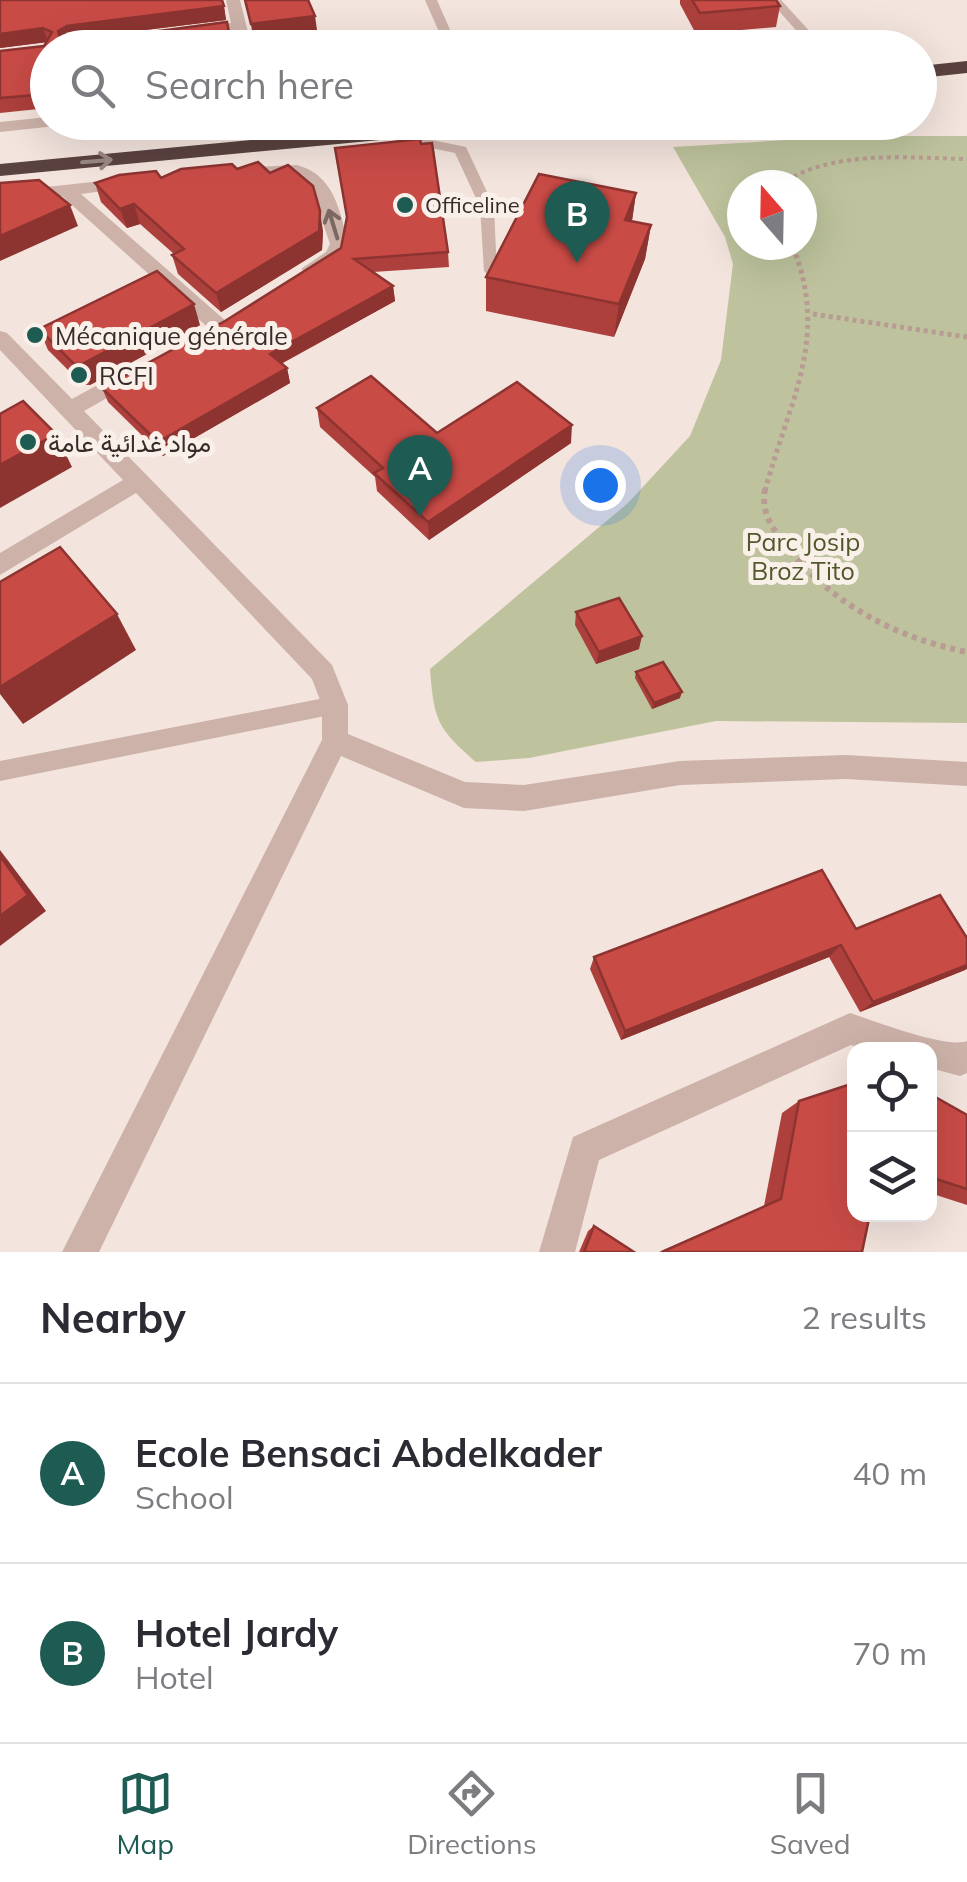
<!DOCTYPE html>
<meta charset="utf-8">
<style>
body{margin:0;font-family:Mulish,Vazirmatn,sans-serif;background:#f7f7f7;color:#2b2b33}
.controls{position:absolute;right:30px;bottom:30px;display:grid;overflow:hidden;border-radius:20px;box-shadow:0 10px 40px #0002}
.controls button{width:90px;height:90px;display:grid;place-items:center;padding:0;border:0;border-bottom:2px solid #e1e1e2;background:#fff;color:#2b2b33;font:50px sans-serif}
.compass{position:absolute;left:727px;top:170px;width:90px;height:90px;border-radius:50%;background:#fff;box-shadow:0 10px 40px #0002;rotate:340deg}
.you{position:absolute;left:600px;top:485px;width:35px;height:35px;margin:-25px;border:8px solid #fff;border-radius:50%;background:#1a73e8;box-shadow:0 0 0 15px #1a73e833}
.badge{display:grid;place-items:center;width:65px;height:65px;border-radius:50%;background:#1d5b53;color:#fff;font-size:32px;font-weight:700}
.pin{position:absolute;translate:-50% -82px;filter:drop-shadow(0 2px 5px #0008)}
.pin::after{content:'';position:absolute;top:52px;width:35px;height:30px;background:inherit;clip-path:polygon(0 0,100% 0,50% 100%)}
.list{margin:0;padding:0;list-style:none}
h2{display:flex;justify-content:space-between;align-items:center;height:130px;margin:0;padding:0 40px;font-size:42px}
h2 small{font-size:32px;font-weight:400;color:#7c7c81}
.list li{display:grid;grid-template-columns:65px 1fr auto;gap:30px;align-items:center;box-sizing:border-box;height:180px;padding:0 40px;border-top:2px solid #e1e1e2}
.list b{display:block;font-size:38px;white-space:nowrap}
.list p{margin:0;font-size:32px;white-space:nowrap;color:#7c7c81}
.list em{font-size:32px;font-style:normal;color:#7c7c81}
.icon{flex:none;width:55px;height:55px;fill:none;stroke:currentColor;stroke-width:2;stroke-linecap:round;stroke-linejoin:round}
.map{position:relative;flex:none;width:967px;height:1252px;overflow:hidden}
.search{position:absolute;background:#fff;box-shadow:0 10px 40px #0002;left:30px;right:30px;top:30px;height:110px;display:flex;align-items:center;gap:25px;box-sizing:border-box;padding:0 35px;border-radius:55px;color:#7c7c81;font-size:38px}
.sheet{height:490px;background:#fff}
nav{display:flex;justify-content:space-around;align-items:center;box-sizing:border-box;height:140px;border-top:2px solid #e1e1e2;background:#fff;font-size:28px;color:#7c7c81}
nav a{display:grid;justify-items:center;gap:5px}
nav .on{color:#1d5b53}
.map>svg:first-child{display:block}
</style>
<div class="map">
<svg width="967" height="1252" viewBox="0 0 967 1252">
<rect width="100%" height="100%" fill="#f3e4dd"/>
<g fill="#bec39d" fill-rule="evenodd">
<polygon points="708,123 849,123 714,137"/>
<path d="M852,136H967V723L716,721L529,758L476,762C437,728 434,720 430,669L628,503L690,436L721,360L733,264L725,237L673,147ZM742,185H802V245H742Z"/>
</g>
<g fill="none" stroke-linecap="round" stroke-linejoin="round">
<path stroke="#b89b93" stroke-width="4" stroke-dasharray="4 4" stroke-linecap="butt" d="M780,185C830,149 908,158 967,159"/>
<g stroke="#b89b93" stroke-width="5" stroke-dasharray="4 4" stroke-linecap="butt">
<polyline points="813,314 967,337"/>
<path d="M765,491C788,403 831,338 792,245"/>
</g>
<path stroke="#b89b93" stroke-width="6" stroke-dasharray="5 5" stroke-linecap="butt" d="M765,489C760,514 775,532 790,551C836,606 897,638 967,652"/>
<g fill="#ccb2a9" fill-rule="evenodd">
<polygon points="425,0 437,0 458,48 446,48"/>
<polygon points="769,0 781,0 825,48 812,48"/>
<polygon points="388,131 466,147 494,207 497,274 487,274 484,271 480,207 455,153 383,138 383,132"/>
<polygon points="335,696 342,699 346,705 342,711 335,714 0,781 0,761"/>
</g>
<g fill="#ccb2a9" fill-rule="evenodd">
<polygon points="226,0 240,0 252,48 236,48 233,32 196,37 188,32 231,23"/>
<polygon points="48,117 48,122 58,122 56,126 0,132 0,122"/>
<polygon points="250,122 266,122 268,129 254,133"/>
<path d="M297,165C334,175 340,210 348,244L341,259L311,275L301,269L326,252L330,244L310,185C285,163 248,190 225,173L234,168Z"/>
<polygon points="129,178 135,179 135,187 81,194 227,322 227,332 213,332 62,196 0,202 0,192"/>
<polygon points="0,331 7,333 72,399 123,371 137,371 140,376 137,381 84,411 332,665 348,705 348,734 465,782 524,785 680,761 846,755 967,762 967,786 846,779 680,785 524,811 464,808 341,756 99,1252 62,1252 322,740 322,705 312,679 136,493 0,575 0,553 123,480 0,350"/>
<path d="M850,1013C875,1021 946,1049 967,1041V1073L960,1076L930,1068V1050H866L851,1045L599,1160L575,1252H539L573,1137Z"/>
</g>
<g fill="#5a4240" fill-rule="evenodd">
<polygon points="967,61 967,73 920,78 920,66"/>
<polygon points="437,122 516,122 506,128 0,176 0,164"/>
</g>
</g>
<g fill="#ad403c">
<polygon points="0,0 223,1 226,20 82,38 48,48 48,108 0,113 0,51 44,46 46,42 0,48"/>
<polygon points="680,0 776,0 780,6 776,27 696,34 680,4"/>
<polygon points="335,148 448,252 449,267 373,272 393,286 395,301 281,364 287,368 290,383 163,456 108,402 102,388 225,321 341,248 347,220"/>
<polygon points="161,178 323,231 322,250 221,312 178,274 172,255 174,254 140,224 127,228 101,202 95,183"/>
<polygon points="636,193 632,221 651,225 645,259 614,337 486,311 486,277"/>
<polygon points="200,325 90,385 83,385 48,350 39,329"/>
<polygon points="317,408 437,433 571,443 429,540 377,491 375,477 320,427"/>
<polygon points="576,612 639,649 596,664 575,625"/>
<polygon points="636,672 680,698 652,709 635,678"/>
<polygon points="856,929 965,970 860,1012 829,957 621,1040 590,969 594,957"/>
<polygon points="930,1094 967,1115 967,1205 930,1193"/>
<polygon points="799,1101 862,1252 659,1252 764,1206 782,1113"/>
<polygon points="594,1226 634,1252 579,1252 588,1231"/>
</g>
<g fill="#8d3431">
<polygon points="224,6 226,20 72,39 63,45 58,31 67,26"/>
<polygon points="315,16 317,30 253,38 251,24"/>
<polygon points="227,22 232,48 213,48 213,46"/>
<polygon points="43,28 48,42 0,48 0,34"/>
<polygon points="636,193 631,227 625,220"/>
<polygon points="134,204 140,224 127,228 120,209"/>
<polygon points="70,205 78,226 0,261 0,236"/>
<polygon points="320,211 323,231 322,250 221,312 216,293"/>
<polygon points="651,225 645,259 614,337 619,304"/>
<polygon points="393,286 395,301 273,368 270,354"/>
<polygon points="194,304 200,325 90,385 82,364"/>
<polygon points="287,368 290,383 163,456 158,442"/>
<polygon points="572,425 571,443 429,540 428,522"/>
<polygon points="56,434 72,467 0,508 0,465"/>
<polygon points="117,614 136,650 23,724 0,694 0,687"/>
<polygon points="642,636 639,649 596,664 599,652"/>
<polygon points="682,692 680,698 652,709 654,703"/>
<polygon points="0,850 46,911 0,946"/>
<polygon points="841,945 829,957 621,1040 625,1031"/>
<polygon points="967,965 967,969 965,970 860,1012 873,1002"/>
</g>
<g fill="#c94b46" stroke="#8d3431" stroke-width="2.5">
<polygon points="0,0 222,0 224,6 67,26 58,31 60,38 107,38 227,22 231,43 213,46 214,48 48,48 48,94 0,98 0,51 44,46 52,32 43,28 0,34"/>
<polygon points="245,0 308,0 315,16 251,24"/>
<polygon points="692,0 776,0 780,6 700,13"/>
<polygon points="420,139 421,144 432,143 448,252 354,259 393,286 270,354 287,368 158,442 102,388 225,321 341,248 347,217 335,148"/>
<polygon points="258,162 270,173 288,165 313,186 320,211 319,231 216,293 172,255 184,249 134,204 120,209 95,183 119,175 156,171 161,178 181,169 232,164 237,169"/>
<polygon points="539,174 636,193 625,220 651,225 619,304 486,277"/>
<polygon points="39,180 70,205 0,236 0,183"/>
<polygon points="157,271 194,304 82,364 74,364 39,329"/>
<polygon points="371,376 437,433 517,382 572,425 428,522 374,473 383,468 317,408"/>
<polygon points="23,401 56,434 0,465 0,414"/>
<polygon points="60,547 117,614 0,687 0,582"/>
<polygon points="619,598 642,636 599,652 576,612"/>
<polygon points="663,662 682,692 654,703 636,672"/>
<polygon points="0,856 28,895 0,916"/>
<polygon points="822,870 856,929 940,895 967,938 967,965 873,1002 841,945 625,1031 594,957"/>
<polygon points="854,1083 854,1214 870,1214 862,1252 662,1252 781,1199 799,1101"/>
<polygon points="930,1094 967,1115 967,1189 930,1177"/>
<polygon points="594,1226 634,1252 584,1252"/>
</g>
<defs><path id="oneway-shaft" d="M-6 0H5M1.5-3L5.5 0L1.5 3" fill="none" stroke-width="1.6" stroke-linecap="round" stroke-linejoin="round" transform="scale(2.5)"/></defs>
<use stroke="#9a8884" href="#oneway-shaft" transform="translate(97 161) rotate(-5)"/>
<use stroke="#7b6863" href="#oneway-shaft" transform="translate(333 224) rotate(-107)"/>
<g fill="#1d5b53" stroke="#faf0ea" stroke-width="4">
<circle cx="405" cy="205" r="10"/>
<circle cx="35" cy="335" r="10"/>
<circle cx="79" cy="375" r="10"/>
<circle cx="28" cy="442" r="10"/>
</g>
<g text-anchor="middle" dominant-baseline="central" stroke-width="10" stroke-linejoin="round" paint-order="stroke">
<g font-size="22" fill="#392b29" stroke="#faf0ea" text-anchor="start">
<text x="425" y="205">Officeline</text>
</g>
<g font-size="25" fill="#392b29" stroke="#faf0ea" text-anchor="start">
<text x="55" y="335">Mécanique générale</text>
<text x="99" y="375">RCFI</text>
<text x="48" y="442">مواد غدائية عامة</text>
</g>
<g font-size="25" fill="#51582c" stroke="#faf0ea">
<text x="803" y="541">Parc Josip<tspan x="803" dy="29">Broz Tito</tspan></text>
</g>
</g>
</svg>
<div class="controls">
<button><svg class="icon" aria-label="locate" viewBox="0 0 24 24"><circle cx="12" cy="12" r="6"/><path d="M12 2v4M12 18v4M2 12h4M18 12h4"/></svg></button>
<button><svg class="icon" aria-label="layers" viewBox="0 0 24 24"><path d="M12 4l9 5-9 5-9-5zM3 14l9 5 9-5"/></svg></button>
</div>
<svg class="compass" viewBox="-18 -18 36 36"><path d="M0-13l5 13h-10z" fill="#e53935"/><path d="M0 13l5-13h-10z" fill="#7c7c81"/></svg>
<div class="you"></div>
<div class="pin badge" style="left:420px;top:517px">A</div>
<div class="pin badge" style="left:577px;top:263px">B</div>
<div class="search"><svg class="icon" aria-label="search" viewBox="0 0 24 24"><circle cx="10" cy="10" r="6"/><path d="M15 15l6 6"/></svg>Search here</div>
</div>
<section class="sheet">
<h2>Nearby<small>2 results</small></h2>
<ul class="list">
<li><span class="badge">A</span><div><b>Ecole Bensaci Abdelkader</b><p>School</p></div><em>40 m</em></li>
<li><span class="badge">B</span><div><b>Hotel Jardy</b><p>Hotel</p></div><em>70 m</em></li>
</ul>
</section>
<nav>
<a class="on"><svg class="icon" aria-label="map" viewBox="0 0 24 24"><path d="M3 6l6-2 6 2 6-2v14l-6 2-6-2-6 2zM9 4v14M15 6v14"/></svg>Map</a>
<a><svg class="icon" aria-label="directions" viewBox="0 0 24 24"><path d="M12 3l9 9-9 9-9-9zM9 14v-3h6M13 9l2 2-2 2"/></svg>Directions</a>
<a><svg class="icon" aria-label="saved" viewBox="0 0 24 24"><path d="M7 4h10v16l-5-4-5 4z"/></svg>Saved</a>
</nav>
